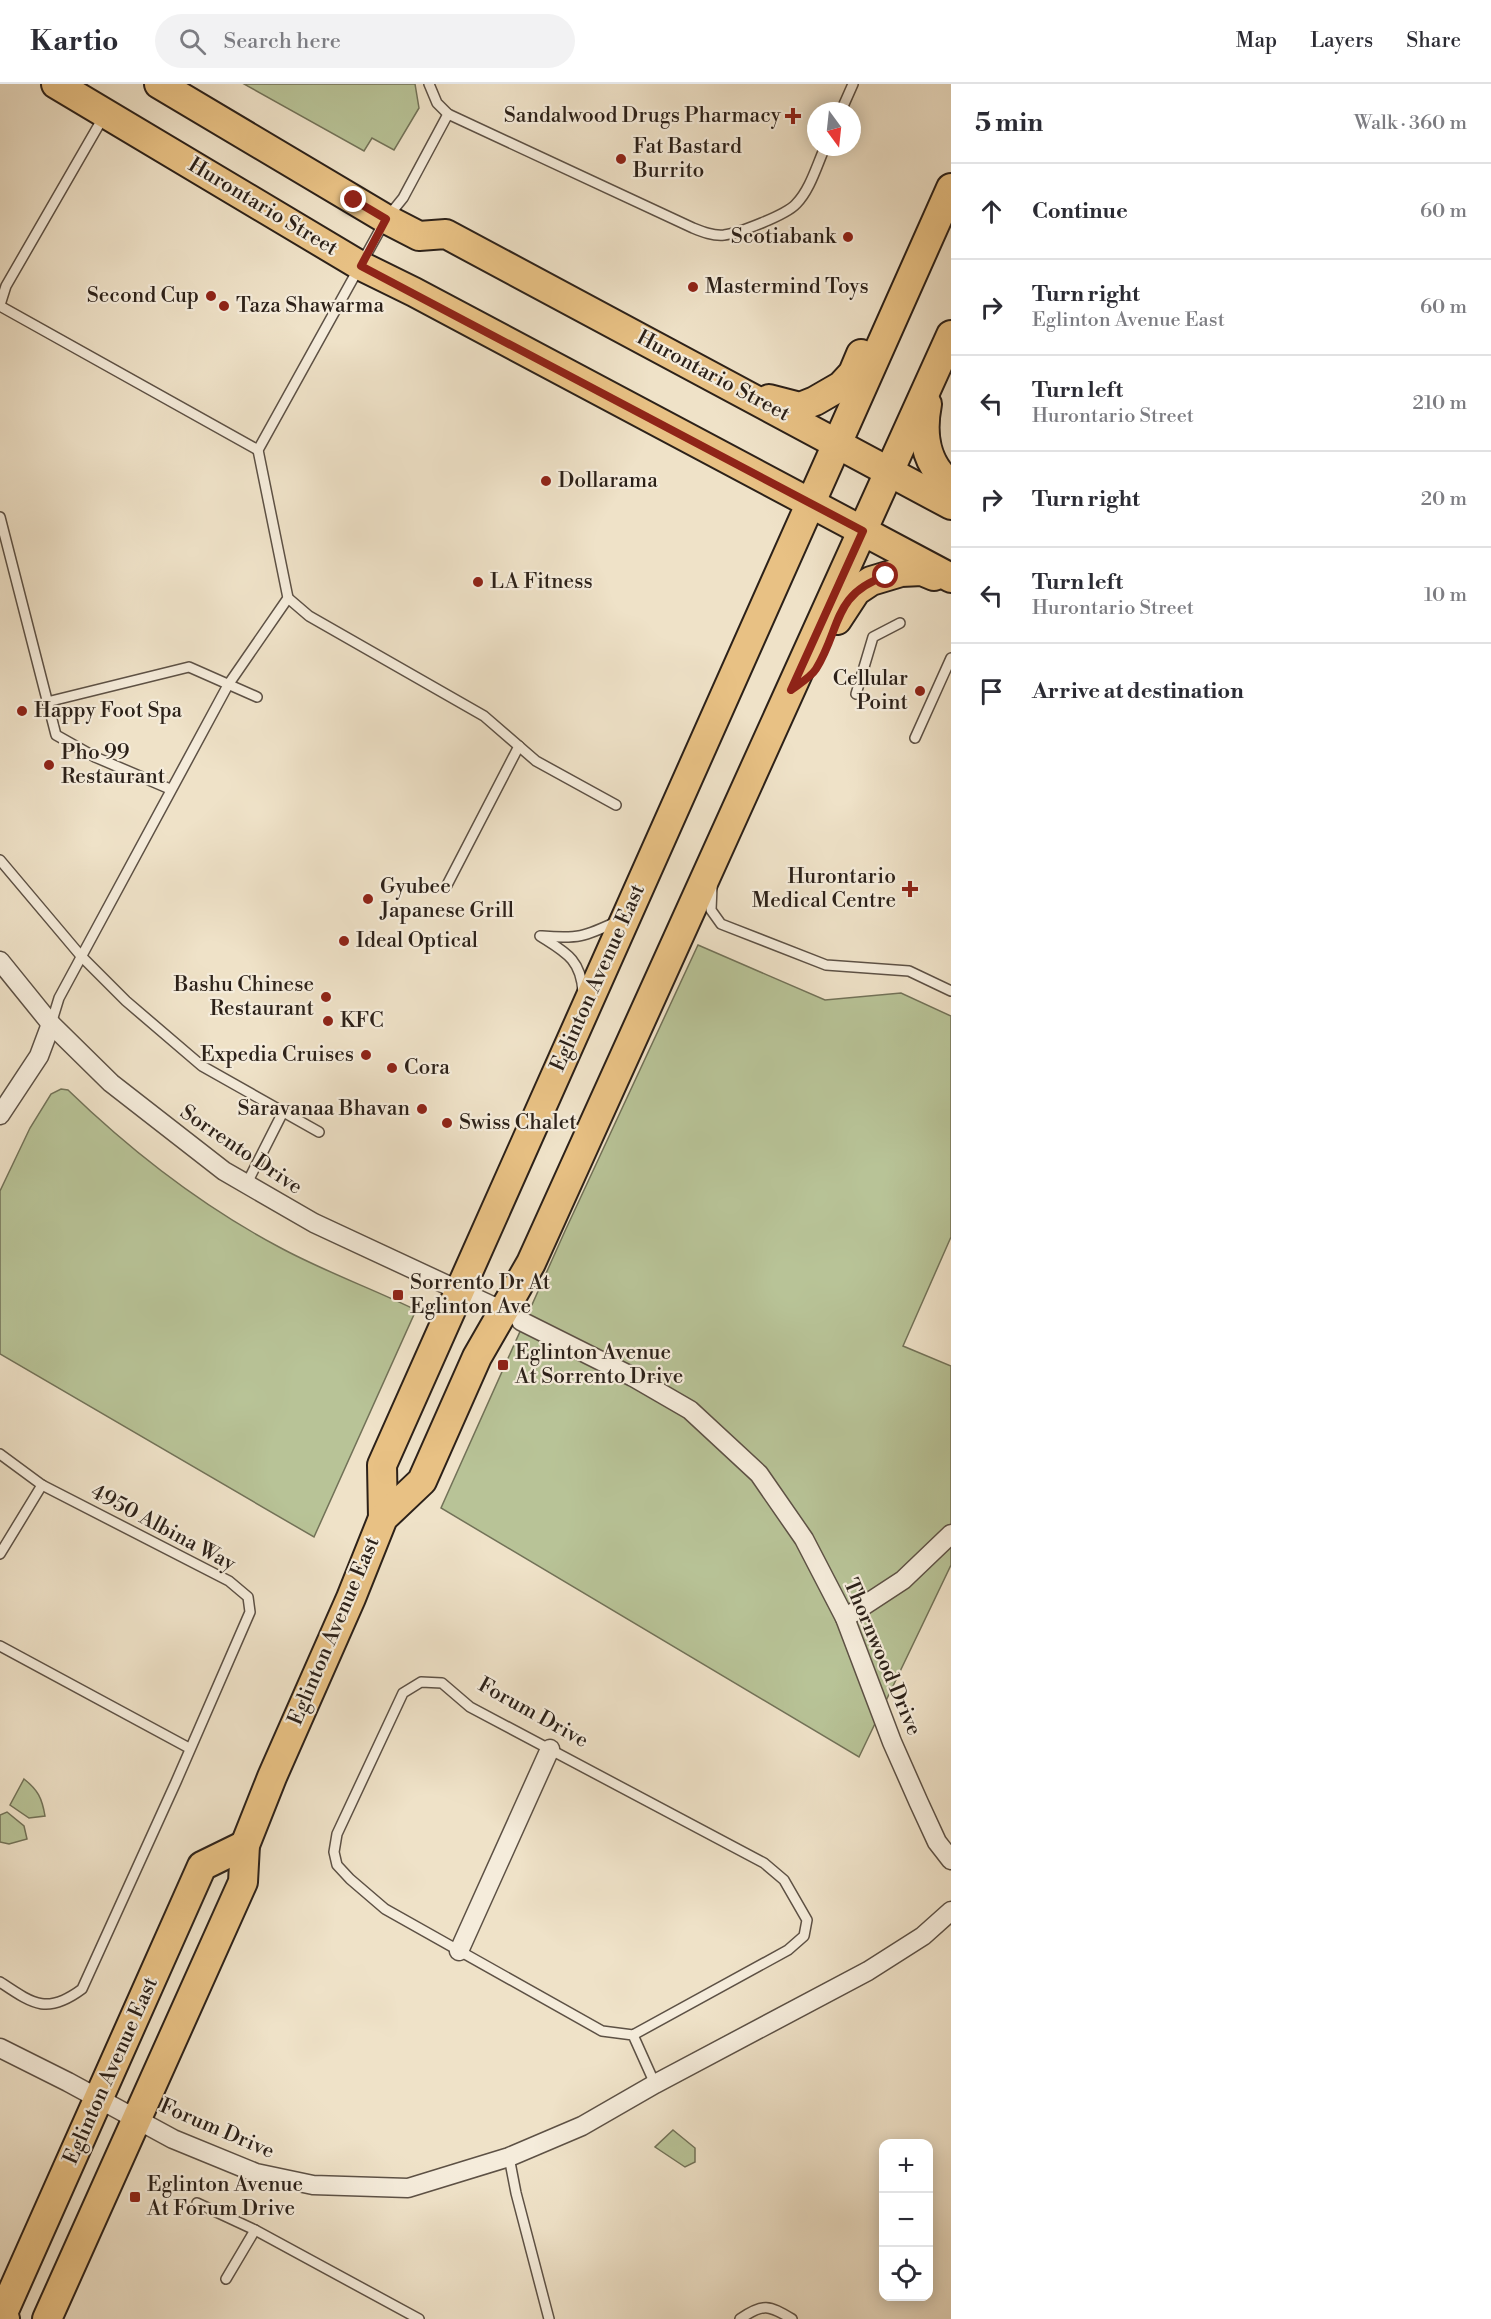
<!DOCTYPE html>
<meta charset="utf-8">
<style>
body{margin:0;font-family:"Libre Bodoni",serif;background:#f2f2f3;color:#2b2b33}
.controls{position:absolute;right:18px;bottom:18px;display:grid;overflow:hidden;border-radius:12px;box-shadow:0 3px 15px #0003}
.controls button{width:54px;height:54px;display:grid;place-items:center;padding:0;border:0;border-bottom:2px solid #e1e1e2;background:#fff;color:#2b2b33;font:30px sans-serif}
.compass{position:absolute;left:807px;top:18px;width:54px;height:54px;border-radius:50%;background:#fff;box-shadow:0 3px 15px #0003;rotate:165deg}
.stop{position:absolute;width:18px;height:18px;margin:-14px;border:4px solid #8f2418;border-radius:50%;background:#fff}
.stop.end{background:#8f2418;border-color:#fff;box-shadow:0 2px 6px #0008}
.list{margin:0;padding:0;list-style:none}
h2{display:flex;justify-content:space-between;align-items:center;height:78px;margin:0;padding:0 24px;font-size:26px}
h2 small{font-size:20px;font-weight:400;color:#7c7c81}
.list li{display:grid;grid-template-columns:39px 1fr auto;gap:18px;align-items:center;box-sizing:border-box;height:96px;padding:0 24px;border-top:2px solid #e1e1e2}
.list b{display:block;font-size:22px;white-space:nowrap}
.list p{margin:0;font-size:20px;white-space:nowrap;color:#7c7c81}
.list em{font-size:20px;font-style:normal;color:#7c7c81}
.icon{flex:none;width:33px;height:33px;fill:none;stroke:currentColor;stroke-width:2;stroke-linecap:round;stroke-linejoin:round}
.map{position:relative;flex:none;width:951px;height:2235px;overflow:hidden}
header{display:flex;align-items:center;gap:36px;box-sizing:border-box;height:84px;padding:0 30px;background:#fff;border-bottom:2px solid #e1e1e2}
header strong{font-size:28px}
nav{display:flex;gap:33px;margin-inline-start:auto;font-size:21px}
.search{width:420px;height:54px;background:#f2f2f3;display:flex;align-items:center;gap:15px;box-sizing:border-box;padding:0 21px;border-radius:33px;color:#7c7c81;font-size:22px}
main{display:flex}
aside{flex:1;background:#fff}
.map>svg:first-child{display:block}
</style>
<header>
<strong>Kartio</strong>
<div class="search"><svg class="icon" aria-label="search" viewBox="0 0 24 24"><circle cx="10" cy="10" r="6"/><path d="M15 15l6 6"/></svg>Search here</div>
<nav><a>Map</a><a>Layers</a><a>Share</a></nav>
</header>
<main>
<div class="map">
<svg width="951" height="2235" viewBox="0 0 951 2235">
<rect width="100%" height="100%" fill="#efe2c8"/>
<filter id="stains"><feTurbulence type="fractalNoise" baseFrequency=".00333" numOctaves="4"/><feColorMatrix values="0 0 0 0 .2 0 0 0 0 .09 0 0 0 0 .02 0 0 0 .5 -.17"/></filter>
<radialGradient id="worn" r=".72"><stop offset=".6" stop-color="#630" stop-opacity="0"/><stop offset="1" stop-color="#630" stop-opacity=".3"/></radialGradient>
<g fill="#b8c397" stroke="#727258" stroke-width="1.5">
<polygon points="244,0 415,0 419,24 394,66 372,54 364,67"/>
<polygon points="698,861 825,916 901,909 951,932 951,1153 903,1262 951,1282 951,1481 859,1673 441,1424 565,1147"/>
<path d="M61,1005L68,1006C131,1067 202,1122 279,1163C323,1187 371,1204 416,1226L314,1453L0,1270V1107L30,1044L51,1010Z"/>
<path d="M24,1695C38,1706 42,1714 45,1732L29,1734L10,1721Z"/>
<polygon points="7,1728 24,1742 27,1755 9,1760 0,1758 0,1731"/>
<polygon points="673,2046 695,2064 695,2078 685,2083 655,2063"/>
</g>
<g fill="none" stroke-linecap="round" stroke-linejoin="round">
<defs>
<g id="service">
<path d="M429,0L437,19L448,30L693,144C703,148 713,152 724,151C739,149 786,131 796,120C810,106 817,81 825,63"/>
<polyline points="841,27 853,0"/>
<polyline points="0,221 6,202 104,32"/>
<polyline points="0,222 258,366"/>
<polyline points="0,433 56,651 95,673 170,705"/>
<polyline points="288,514 309,532 484,632 536,677 616,721"/>
<polyline points="856,610 873,553 900,539"/>
<polyline points="47,618 189,583 257,613"/>
<polyline points="915,654 951,574"/>
<polyline points="0,776 81,872 126,917 202,982 319,1048"/>
<polyline points="712,802 711,826 721,840 826,881 909,887 951,907"/>
<polyline points="446,803 519,662"/>
<path d="M540,852C565,868 581,875 583,908"/>
<path d="M542,852C578,855 584,853 618,837"/>
<polyline points="51,940 59,914 228,601 288,514 258,366 386,135 403,114 448,30"/>
<polyline points="246,1101 283,1028"/>
<path d="M0,1370L42,1401L229,1497L248,1513L250,1528L176,1698L82,1905C47,1931 33,1920 0,1898"/>
<polyline points="0,1470 42,1401"/>
<polyline points="0,1562 189,1664"/>
<polyline points="633,1951 788,1866 804,1852 807,1836 784,1796 764,1779 470,1623 442,1599 421,1598 403,1609 337,1750 334,1768 337,1781 350,1795 385,1825 602,1947 633,1951 655,2000"/>
<polyline points="509,2073 516,2109 549,2235"/>
<polyline points="197,2119 255,2146 419,2235"/>
<polyline points="226,2195 255,2146"/>
<path d="M740,2235C763,2219 769,2221 792,2235"/>
</g>
<g id="minor">
<polyline points="0,877 51,940 111,999 224,1087 314,1139 503,1227"/>
<polyline points="0,1031 39,972 51,940"/>
<polyline points="521,1237 633,1293 690,1326 759,1390 804,1455 845,1534 892,1658 919,1719 937,1758 951,1776"/>
<polyline points="845,1534 903,1496 951,1450"/>
<polyline points="459,1867 550,1665"/>
<polyline points="0,1964 68,1998 173,2055 256,2089 313,2101 408,2104 509,2073 582,2042 655,2000 868,1887 923,1852 951,1827"/>
</g>
<g id="primary">
<polyline points="56,0 361,182 414,208 951,494"/>
<polyline points="159,0 386,135 419,152 446,150 951,421"/>
<polyline points="769,315 800,323 815,317 841,302 853,289 861,270"/>
<path d="M927,320C921,351 925,380 951,401"/>
<polyline points="837,536 856,507 871,497 901,488 922,487 934,492"/>
<polyline points="383,1434 382,1381 951,104"/>
<polyline points="5,2235 3,2229 202,1782 245,1761"/>
<polyline points="47,2235 243,1798 245,1761 272,1693 351,1514 383,1434 422,1397 477,1273 531,1179 951,251"/>
</g>
</defs>
<use href="#service" stroke="#5d5145" stroke-width="12"/>
<use href="#minor" stroke="#5d5145" stroke-width="21"/>
<use href="#primary" stroke="#2c2119" stroke-width="32"/>
<use href="#service" stroke="#f5ecdb" stroke-width="9"/>
<use href="#minor" stroke="#f5ecdb" stroke-width="18"/>
<use href="#primary" stroke="#e8c184" stroke-width="28"/>
</g>
<g fill="none" stroke-linecap="round" stroke-linejoin="round">
<path stroke="#8f2418" stroke-width="8" d="M354,116L386,135L361,182L863,447L791,606C799,600 811,593 816,585C841,545 832,510 886,492"/>
</g>
<g fill="#8f2418" stroke="#f5ecdb" stroke-width="2">
<path d="M790 23h6v6h6v6h-6v6h-6v-6h-6v-6h6z"/>
<circle cx="621" cy="75" r="6"/>
<circle cx="848" cy="153" r="6"/>
<circle cx="693" cy="203" r="6"/>
<circle cx="211" cy="212" r="6"/>
<circle cx="224" cy="222" r="6"/>
<circle cx="546" cy="397" r="6"/>
<circle cx="478" cy="498" r="6"/>
<circle cx="920" cy="607" r="6"/>
<circle cx="22" cy="627" r="6"/>
<circle cx="49" cy="681" r="6"/>
<path d="M907 796h6v6h6v6h-6v6h-6v-6h-6v-6h6z"/>
<circle cx="368" cy="815" r="6"/>
<circle cx="344" cy="857" r="6"/>
<circle cx="326" cy="913" r="6"/>
<circle cx="328" cy="937" r="6"/>
<circle cx="366" cy="971" r="6"/>
<circle cx="392" cy="984" r="6"/>
<circle cx="422" cy="1025" r="6"/>
<circle cx="447" cy="1039" r="6"/>
<rect x="392" y="1205" width="12" height="12" rx="3"/>
<rect x="497" y="1275" width="12" height="12" rx="3"/>
<rect x="129" y="2107" width="12" height="12" rx="3"/>
</g>
<g text-anchor="middle" dominant-baseline="central" stroke-width="4.5" stroke-linejoin="round" paint-order="stroke">
<g font-size="21" fill="#2c2119" stroke="#f5ecdb" text-anchor="start">
<text x="781" y="32" text-anchor="end">Sandalwood Drugs Pharmacy</text>
<text x="633" y="63">Fat Bastard<tspan x="633" dy="24">Burrito</tspan></text>
<text x="836" y="153" text-anchor="end">Scotiabank</text>
<text x="705" y="203">Mastermind Toys</text>
<text x="199" y="212" text-anchor="end">Second Cup</text>
<text x="236" y="222">Taza Shawarma</text>
<text x="558" y="397">Dollarama</text>
<text x="490" y="498">LA Fitness</text>
<text x="908" y="595" text-anchor="end">Cellular<tspan x="908" dy="24">Point</tspan></text>
<text x="34" y="627">Happy Foot Spa</text>
<text x="61" y="669">Pho 99<tspan x="61" dy="24">Restaurant</tspan></text>
<text x="896" y="793" text-anchor="end">Hurontario<tspan x="896" dy="24">Medical Centre</tspan></text>
<text x="380" y="803">Gyubee<tspan x="380" dy="24">Japanese Grill</tspan></text>
<text x="356" y="857">Ideal Optical</text>
<text x="314" y="901" text-anchor="end">Bashu Chinese<tspan x="314" dy="24">Restaurant</tspan></text>
<text x="340" y="937">KFC</text>
<text x="354" y="971" text-anchor="end">Expedia Cruises</text>
<text x="404" y="984">Cora</text>
<text x="410" y="1025" text-anchor="end">Saravanaa Bhavan</text>
<text x="459" y="1039">Swiss Chalet</text>
<text x="410" y="1199">Sorrento Dr At<tspan x="410" dy="24">Eglinton Ave</tspan></text>
<text x="515" y="1269">Eglinton Avenue<tspan x="515" dy="24">At Sorrento Drive</tspan></text>
<text x="147" y="2101">Eglinton Avenue<tspan x="147" dy="24">At Forum Drive</tspan></text>
</g>
<g font-size="21" fill="#2c2119" stroke="#f5ecdb">
<text transform="translate(263 123) rotate(31)">Hurontario Street</text>
<text transform="translate(713 292) rotate(28)">Hurontario Street</text>
<text transform="translate(598 894) rotate(-66)">Eglinton Avenue East</text>
<text transform="translate(241 1066) rotate(34)">Sorrento Drive</text>
<text transform="translate(163 1444) rotate(28)">4950 Albina Way</text>
<text transform="translate(334 1547) rotate(-67)">Eglinton Avenue East</text>
<text transform="translate(882 1573) rotate(67)">Thornwood Drive</text>
<text transform="translate(533 1629) rotate(29)">Forum Drive</text>
<text transform="translate(111 1987) rotate(-66)">Eglinton Avenue East</text>
<text transform="translate(217 2045) rotate(23)">Forum Drive</text>
</g>
</g>
<rect width="100%" height="100%" filter="url(#stains)"/>
<rect width="100%" height="100%" fill="url(#worn)"/>
</svg>
<div class="controls">
<button>+</button>
<button>−</button>
<button><svg class="icon" aria-label="locate" viewBox="0 0 24 24"><circle cx="12" cy="12" r="6"/><path d="M12 2v4M12 18v4M2 12h4M18 12h4"/></svg></button>
</div>
<svg class="compass" viewBox="-18 -18 36 36"><path d="M0-13l5 13h-10z" fill="#e53935"/><path d="M0 13l5-13h-10z" fill="#7c7c81"/></svg>
<div class="stop" style="left:886px;top:492px"></div>
<div class="stop end" style="left:354px;top:116px"></div>
</div>
<aside>
<h2>5 min<small>Walk · 360 m</small></h2>
<ul class="list">
<li><svg class="icon" aria-label="ahead" viewBox="0 0 24 24"><path d="M12 20V5M6 11l6-6 6 6"/></svg><div><b>Continue</b></div><em>60 m</em></li>
<li><svg class="icon" aria-label="right" viewBox="0 0 24 24"><path d="M7 20v-9h11M14 6l5 5-5 5"/></svg><div><b>Turn right</b><p>Eglinton Avenue East</p></div><em>60 m</em></li>
<li><svg class="icon" aria-label="left" viewBox="0 0 24 24"><path d="M17 20v-9H6M10 6l-5 5 5 5"/></svg><div><b>Turn left</b><p>Hurontario Street</p></div><em>210 m</em></li>
<li><svg class="icon" aria-label="right" viewBox="0 0 24 24"><path d="M7 20v-9h11M14 6l5 5-5 5"/></svg><div><b>Turn right</b></div><em>20 m</em></li>
<li><svg class="icon" aria-label="left" viewBox="0 0 24 24"><path d="M17 20v-9H6M10 6l-5 5 5 5"/></svg><div><b>Turn left</b><p>Hurontario Street</p></div><em>10 m</em></li>
<li><svg class="icon" aria-label="arrive" viewBox="0 0 24 24"><path d="M6 21V4h12l-3 4 3 4H6"/></svg><div><b>Arrive at destination</b></div></li>
</ul>
</aside>
</main>
